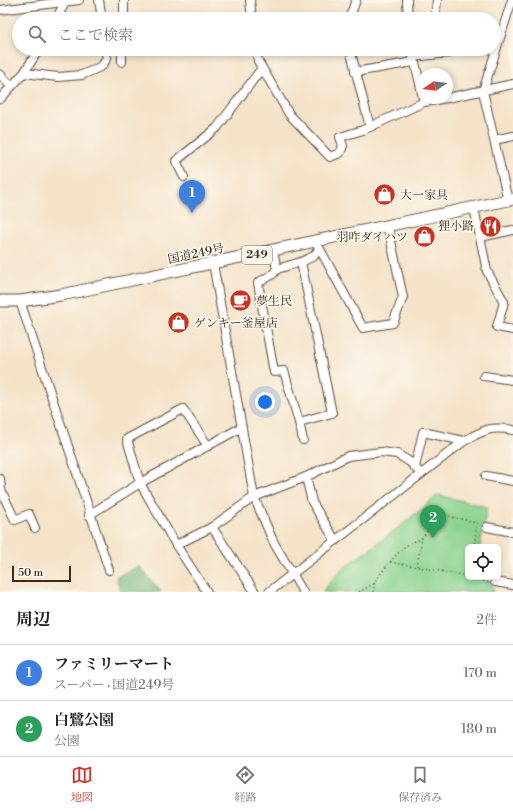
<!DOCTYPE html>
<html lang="ja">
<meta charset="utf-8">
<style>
body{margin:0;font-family:"Libre Bodoni","Noto Serif JP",serif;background:#f2f2f2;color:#202124}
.controls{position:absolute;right:12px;bottom:12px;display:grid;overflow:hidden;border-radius:6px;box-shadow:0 2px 6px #0003}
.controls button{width:36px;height:36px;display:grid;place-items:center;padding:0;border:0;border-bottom:1px solid #e0e0e0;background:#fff;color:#202124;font:20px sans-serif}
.compass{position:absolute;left:417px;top:68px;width:36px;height:36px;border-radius:50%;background:#fff;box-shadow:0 2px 6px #0003;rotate:257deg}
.scale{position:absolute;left:12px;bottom:10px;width:59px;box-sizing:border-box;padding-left:4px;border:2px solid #3b2a1e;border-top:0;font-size:11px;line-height:14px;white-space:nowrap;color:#3b2a1e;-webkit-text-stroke:3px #fbf7ec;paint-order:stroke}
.you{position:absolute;left:265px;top:402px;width:14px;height:14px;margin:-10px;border:3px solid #fff;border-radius:50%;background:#1a73e8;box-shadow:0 0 0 6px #1a73e833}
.badge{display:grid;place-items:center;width:26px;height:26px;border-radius:50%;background:#d93025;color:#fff;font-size:13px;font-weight:700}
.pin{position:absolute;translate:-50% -33px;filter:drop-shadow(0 1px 2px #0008)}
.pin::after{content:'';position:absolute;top:21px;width:14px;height:12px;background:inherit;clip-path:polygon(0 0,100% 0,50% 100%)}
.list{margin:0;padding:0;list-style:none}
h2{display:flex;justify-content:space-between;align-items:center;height:52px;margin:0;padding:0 16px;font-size:17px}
h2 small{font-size:13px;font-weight:400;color:#757577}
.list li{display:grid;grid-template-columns:26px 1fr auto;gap:12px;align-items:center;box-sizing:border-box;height:56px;padding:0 16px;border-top:1px solid #e0e0e0}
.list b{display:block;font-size:15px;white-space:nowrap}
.list p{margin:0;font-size:13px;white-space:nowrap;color:#757577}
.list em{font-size:13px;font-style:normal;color:#757577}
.icon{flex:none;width:22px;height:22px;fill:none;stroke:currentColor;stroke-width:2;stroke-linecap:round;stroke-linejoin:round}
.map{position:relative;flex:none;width:513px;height:592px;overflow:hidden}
.search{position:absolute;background:#fff;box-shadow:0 2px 6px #0003;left:12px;right:12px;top:12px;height:44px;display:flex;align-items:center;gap:10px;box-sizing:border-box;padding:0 14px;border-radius:22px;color:#757577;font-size:15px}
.sheet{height:164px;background:#fff}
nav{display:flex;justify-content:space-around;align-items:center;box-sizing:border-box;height:56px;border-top:1px solid #e0e0e0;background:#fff;font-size:11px;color:#757577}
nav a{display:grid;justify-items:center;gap:2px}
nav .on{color:#d93025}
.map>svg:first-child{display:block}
</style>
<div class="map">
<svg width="513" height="592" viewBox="0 0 513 592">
<rect width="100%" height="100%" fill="#fbf7ec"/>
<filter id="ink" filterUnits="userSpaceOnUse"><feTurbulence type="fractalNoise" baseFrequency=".025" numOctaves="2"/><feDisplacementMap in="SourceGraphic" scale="8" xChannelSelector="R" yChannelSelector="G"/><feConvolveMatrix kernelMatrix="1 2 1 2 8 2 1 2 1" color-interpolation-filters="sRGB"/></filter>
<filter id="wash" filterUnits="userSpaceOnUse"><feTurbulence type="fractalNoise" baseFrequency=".012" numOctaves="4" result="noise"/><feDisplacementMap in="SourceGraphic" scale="16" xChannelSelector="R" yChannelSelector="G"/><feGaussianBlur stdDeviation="0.9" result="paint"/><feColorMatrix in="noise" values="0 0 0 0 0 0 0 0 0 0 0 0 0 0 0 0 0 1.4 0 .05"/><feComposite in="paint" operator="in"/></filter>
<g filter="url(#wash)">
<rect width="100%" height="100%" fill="#f5e3c9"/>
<polygon fill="#88d18d" stroke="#627e56" points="438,495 487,507 480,547 468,547 468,577 479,577 490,581 494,592 322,592 341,570 397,529"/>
<polygon fill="#6eb378" stroke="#546e4b" points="139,566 161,592 121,592 116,577"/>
</g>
<g filter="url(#ink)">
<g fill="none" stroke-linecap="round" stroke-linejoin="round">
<defs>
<g id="minor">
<polyline points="99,0 102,19"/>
<polyline points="250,0 252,19"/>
<polyline points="407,0 408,19"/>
<polyline points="0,10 79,0"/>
<polyline points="56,19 66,1"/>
<polyline points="124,19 124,0"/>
<polyline points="349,19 356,0"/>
<polyline points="435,19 437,0"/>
<polyline points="256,49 258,61 289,114 330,157 340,153 343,146 340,137 363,130 424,102 447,98"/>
<polyline points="350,49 370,127"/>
<polyline points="412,49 424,102"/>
<polyline points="413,57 449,53 450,49"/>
<polyline points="122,62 122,49"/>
<polyline points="355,72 414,62"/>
<polyline points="24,73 58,77 82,75 102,66 107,58 105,49"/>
<polyline points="0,74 8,83"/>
<polyline points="447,98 513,84"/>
<polyline points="0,99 24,73 39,49"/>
<polyline points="494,140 513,136"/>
<polyline points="184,177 176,161 217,128 262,68"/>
<polyline points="508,201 483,91 512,0"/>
<polyline points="474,208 487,271 504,302 497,327 513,330"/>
<polyline points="480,237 513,230"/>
<polyline points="316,242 363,328 393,323 403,297 388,227"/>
<polyline points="273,251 277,269"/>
<polygon points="301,262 332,413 299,422 284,371 274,372 258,283 273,274 277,269"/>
<polyline points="301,262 314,256 319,249"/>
<polyline points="213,263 254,497 274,543 303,592"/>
<polyline points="20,301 109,570"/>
<polyline points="484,376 513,380"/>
<polyline points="299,422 303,440"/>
<polyline points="415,467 423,432 464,441"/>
<polyline points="486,476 513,481"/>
<polyline points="306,477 312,502 335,540"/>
<polyline points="0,479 1,490 15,520 29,514 35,528"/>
<polyline points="89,515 140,483 242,427"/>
<polyline points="212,527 255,592"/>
<polyline points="487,527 513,532"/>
<polyline points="176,545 212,527 254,497 306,477 348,456 381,452 397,454 410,462 421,474"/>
<polyline points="495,582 513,585"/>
<polyline points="207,592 176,545 140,483 127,439 183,409 208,446"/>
<path d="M269,592L464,441C484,430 490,426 513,430"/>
</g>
<polyline id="highway" points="0,301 20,301 61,295 513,199"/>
</defs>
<use href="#minor" stroke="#574638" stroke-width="10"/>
<use href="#highway" stroke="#574638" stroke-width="13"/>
<g stroke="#574638" stroke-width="1.5" stroke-dasharray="1 3" stroke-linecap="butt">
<polyline points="390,562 405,546 422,538"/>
<polyline points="417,566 422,538 440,514 477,523 474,547"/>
<polyline points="472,577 488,583"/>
<polyline points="359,592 375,583"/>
<polyline points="373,592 375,581 390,562 468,576"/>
</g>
<use href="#minor" stroke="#fff" stroke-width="8"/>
<use href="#highway" stroke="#fff" stroke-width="11"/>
</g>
</g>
<defs>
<symbol id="shop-disc" viewBox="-11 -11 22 22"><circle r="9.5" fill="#c8321e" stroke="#fbf7ec"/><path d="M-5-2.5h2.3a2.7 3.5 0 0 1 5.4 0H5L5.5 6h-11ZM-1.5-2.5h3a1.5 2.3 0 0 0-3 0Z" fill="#fff"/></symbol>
<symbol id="restaurant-disc" viewBox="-11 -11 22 22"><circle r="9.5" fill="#c8321e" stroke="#fbf7ec"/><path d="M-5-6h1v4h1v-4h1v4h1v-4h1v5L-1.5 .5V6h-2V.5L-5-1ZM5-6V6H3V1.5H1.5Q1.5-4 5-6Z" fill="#fff"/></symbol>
<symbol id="cafe-disc" viewBox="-11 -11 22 22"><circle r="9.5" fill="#c8321e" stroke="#fbf7ec"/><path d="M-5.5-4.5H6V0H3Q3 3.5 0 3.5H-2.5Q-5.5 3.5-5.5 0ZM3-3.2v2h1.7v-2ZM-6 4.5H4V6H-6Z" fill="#fff"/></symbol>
</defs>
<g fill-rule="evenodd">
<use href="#shop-disc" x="372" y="182" width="25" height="25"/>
<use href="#restaurant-disc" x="478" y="214" width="25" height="25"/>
<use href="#shop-disc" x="412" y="224" width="25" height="25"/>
<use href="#cafe-disc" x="228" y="288" width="25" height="25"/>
<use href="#shop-disc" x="166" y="310" width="25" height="25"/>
</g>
<g text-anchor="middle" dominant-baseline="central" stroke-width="3.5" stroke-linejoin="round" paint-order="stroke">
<rect fill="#fbf7ec" stroke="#75685c" stroke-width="1" x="242" y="246" width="30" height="18" rx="3"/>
<g font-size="11" font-weight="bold" fill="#3b2a1e">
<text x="257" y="255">249</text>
</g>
<g font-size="12" fill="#3b2a1e" stroke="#fbf7ec" text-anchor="start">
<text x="400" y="195">大一家具</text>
<text x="474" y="226" text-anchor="end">狸小路</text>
<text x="408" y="237" text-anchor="end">羽咋ダイハツ</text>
<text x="256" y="301">夢生民</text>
<text x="194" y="323">ゲンキー釜屋店</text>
</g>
<g font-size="12" fill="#3b2a1e" stroke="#fbf7ec">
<text transform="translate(196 254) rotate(-12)">国道249号</text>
</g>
</g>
</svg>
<div class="controls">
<button><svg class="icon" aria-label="locate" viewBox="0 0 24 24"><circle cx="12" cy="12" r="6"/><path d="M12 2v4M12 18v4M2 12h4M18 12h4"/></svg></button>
</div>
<svg class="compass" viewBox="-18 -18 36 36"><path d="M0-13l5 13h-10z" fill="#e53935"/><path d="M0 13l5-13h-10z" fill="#757577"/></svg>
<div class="scale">50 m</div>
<div class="you"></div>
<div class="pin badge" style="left:192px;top:213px;background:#3f7fe0">1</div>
<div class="pin badge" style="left:433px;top:538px;background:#2e9e5b">2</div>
<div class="search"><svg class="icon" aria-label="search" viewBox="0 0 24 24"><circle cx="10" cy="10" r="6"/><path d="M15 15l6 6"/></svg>ここで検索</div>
</div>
<section class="sheet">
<h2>周辺<small>2件</small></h2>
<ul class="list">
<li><span class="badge" style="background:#3f7fe0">1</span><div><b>ファミリーマート</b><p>スーパー · 国道249号</p></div><em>170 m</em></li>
<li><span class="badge" style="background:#2e9e5b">2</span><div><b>白鷺公園</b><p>公園</p></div><em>180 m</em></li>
</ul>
</section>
<nav>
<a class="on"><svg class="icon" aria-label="map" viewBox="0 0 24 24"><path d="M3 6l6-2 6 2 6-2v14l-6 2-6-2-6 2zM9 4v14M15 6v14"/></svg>地図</a>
<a><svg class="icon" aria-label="directions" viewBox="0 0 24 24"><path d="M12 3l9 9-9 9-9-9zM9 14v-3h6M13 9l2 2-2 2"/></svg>経路</a>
<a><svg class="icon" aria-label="saved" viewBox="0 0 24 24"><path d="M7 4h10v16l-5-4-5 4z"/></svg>保存済み</a>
</nav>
